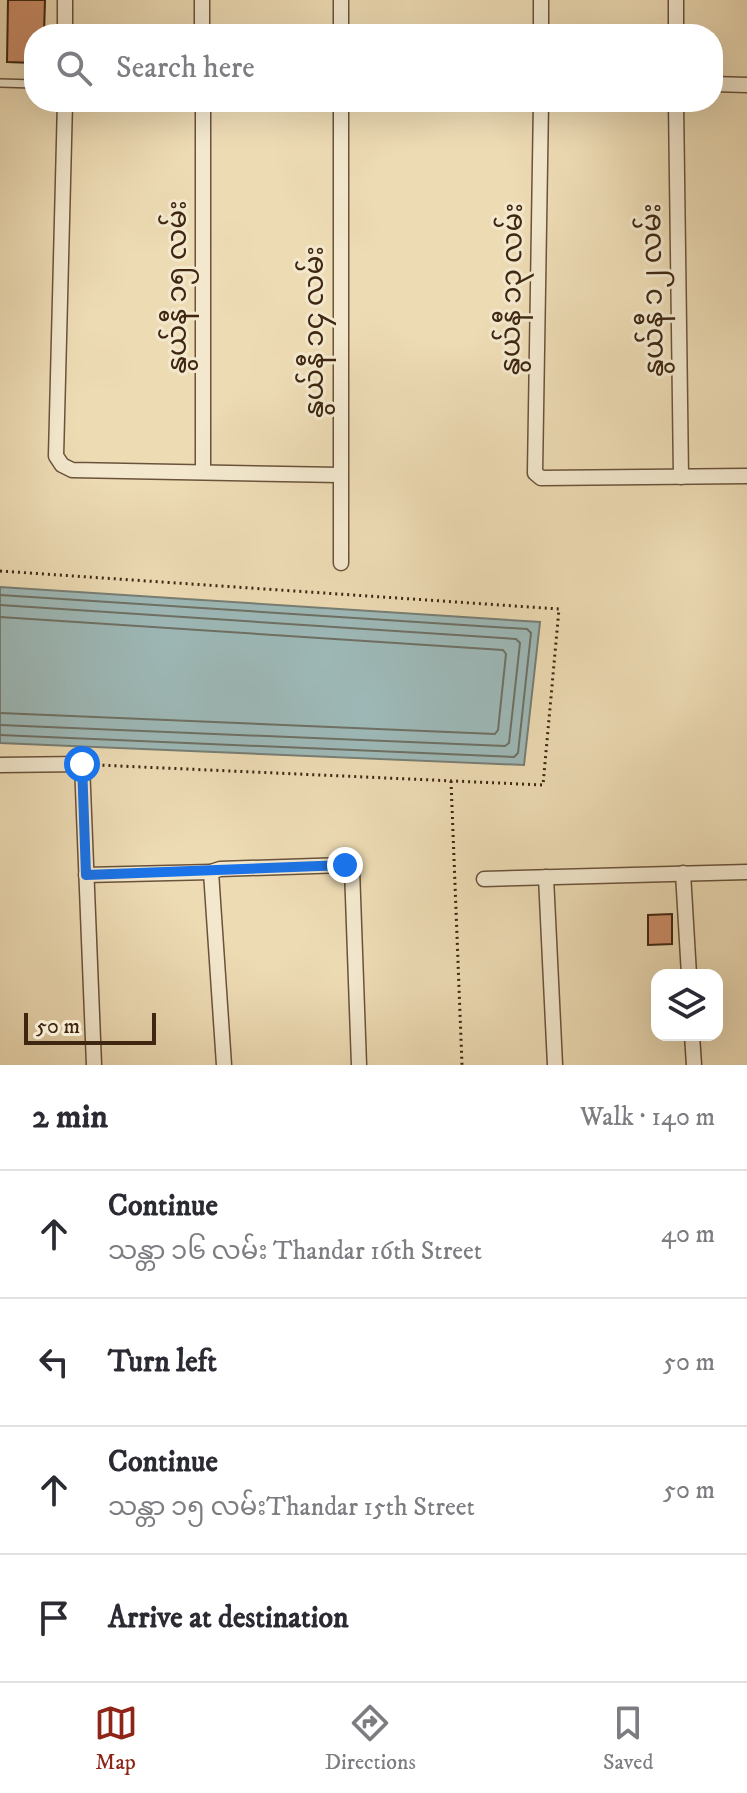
<!DOCTYPE html>
<meta charset="utf-8">
<style>
body{margin:0;font-family:"IM FELL DW Pica","Noto Sans Myanmar",serif;background:#f2f2f3;color:#2b2b33}
.controls{position:absolute;right:24px;bottom:24px;display:grid;overflow:hidden;border-radius:16px;box-shadow:0 8px 32px #0002}
.controls button{width:72px;height:72px;display:grid;place-items:center;padding:0;border:0;border-bottom:2px solid #e1e1e2;background:#fff;color:#2b2b33;font:40px sans-serif}
.scale{position:absolute;left:24px;bottom:20px;width:132px;box-sizing:border-box;padding-left:8px;border:4px solid #3e2611;border-top:0;font-size:22px;line-height:28px;white-space:nowrap;color:#3e2611;-webkit-text-stroke:6px #f3e8ce;paint-order:stroke}
.stop{position:absolute;width:24px;height:24px;margin:-18px;border:6px solid #1a73e8;border-radius:50%;background:#fff}
.stop.end{background:#1a73e8;border-color:#fff;box-shadow:0 2px 8px #0008}
.list{margin:0;padding:0;list-style:none}
h2{display:flex;justify-content:space-between;align-items:center;height:104px;margin:0;padding:0 32px;font-size:34px}
h2 small{font-size:26px;font-weight:400;color:#7c7c81}
.list li{display:grid;grid-template-columns:52px 1fr auto;gap:24px;align-items:center;box-sizing:border-box;height:128px;padding:0 32px;border-top:2px solid #e1e1e2}
.list b{display:block;font-size:30px;white-space:nowrap}
.list p{margin:0;font-size:26px;white-space:nowrap;color:#7c7c81}
.list em{font-size:26px;font-style:normal;color:#7c7c81}
.icon{flex:none;width:44px;height:44px;fill:none;stroke:currentColor;stroke-width:2;stroke-linecap:round;stroke-linejoin:round}
.map{position:relative;flex:none;width:747px;height:1065px;overflow:hidden}
.search{position:absolute;background:#fff;box-shadow:0 8px 32px #0002;left:24px;right:24px;top:24px;height:88px;display:flex;align-items:center;gap:20px;box-sizing:border-box;padding:0 28px;border-radius:32px;color:#7c7c81;font-size:30px}
.sheet{height:616px;background:#fff}
nav{display:flex;justify-content:space-around;align-items:center;box-sizing:border-box;height:112px;border-top:2px solid #e1e1e2;background:#fff;font-size:22px;color:#7c7c81}
nav a{display:grid;justify-items:center;gap:4px}
nav .on{color:#8f2418}
.map>svg:first-child{display:block}
</style>
<div class="map">
<svg width="747" height="1065" viewBox="0 0 747 1065">
<rect width="100%" height="100%" fill="#eddbb4"/>
<filter id="stains"><feTurbulence type="fractalNoise" baseFrequency=".0025" numOctaves="4"/><feColorMatrix values="0 0 0 0 .2 0 0 0 0 .09 0 0 0 0 .02 0 0 0 .5 -.17"/></filter>
<radialGradient id="worn" r=".72"><stop offset=".6" stop-color="#630" stop-opacity="0"/><stop offset="1" stop-color="#630" stop-opacity=".3"/></radialGradient>
<polygon fill="#9db9b8" stroke="#777e75" stroke-width="2" points="0,587 540,622 524,765 0,743"/>
<g fill="none" stroke-linecap="round" stroke-linejoin="round">
<g stroke="#6e7064" stroke-width="2">
<polyline points="0,595 527,629 531,633 518,753 514,757 0,735"/>
<polyline points="0,605 516,639 520,643 509,743 505,746 0,725"/>
<polyline points="0,617 503,650 506,654 498,730 495,734 0,713"/>
</g>
</g>
<g fill="#cd8f6a" stroke="#3e2611" stroke-width="2">
<polygon points="8,0 45,0 44,34 34,34 34,63 7,62"/>
<polygon points="672,914 672,944 648,945 648,915"/>
</g>
<g fill="none" stroke-linecap="round" stroke-linejoin="round">
<defs>
<polyline id="service" points="0,83 34,84"/>
<g id="minor">
<polyline points="65,0 65,34"/>
<polyline points="202,0 202,34"/>
<polyline points="541,0 541,34"/>
<polyline points="341,34 341,0"/>
<polyline points="676,34 676,0"/>
<polyline points="713,84 747,85"/>
<polyline points="65,102 56,456 62,465 72,470 340,475"/>
<polyline points="203,102 203,472"/>
<polyline points="341,102 341,563"/>
<polyline points="541,102 535,473 541,478 747,476"/>
<polyline points="676,102 681,477"/>
<polyline points="0,765 82,764 94,1065"/>
<polyline points="683,873 689,975"/>
<polyline points="86,875 211,872"/>
<polyline points="546,877 555,1065"/>
<polyline points="484,879 747,872"/>
<polyline points="692,1035 694,1065"/>
<polyline points="224,1065 211,872 220,869 345,865 352,869 359,1065"/>
</g>
</defs>
<use href="#service" stroke="#6a533a" stroke-width="10"/>
<use href="#minor" stroke="#6a533a" stroke-width="17"/>
<g stroke="#3e2611" stroke-width="3" stroke-dasharray="2 4" stroke-linecap="butt">
<polyline points="0,571 559,609 543,785 97,765"/>
<polyline points="451,781 462,1065"/>
</g>
<use href="#service" stroke="#f3e8ce" stroke-width="7"/>
<use href="#minor" stroke="#f3e8ce" stroke-width="14"/>
</g>
<g fill="none" stroke-linecap="round" stroke-linejoin="round">
<polyline stroke="#1a73e8" stroke-width="10" points="82,764 86,875 345,865"/>
</g>
<g text-anchor="middle" dominant-baseline="central" stroke-width="6" stroke-linejoin="round" paint-order="stroke">
<g font-size="28" fill="#3e2611" stroke="#f3e8ce">
<text transform="translate(177 287) rotate(-90)">နွယ်နီ ၁၅ လမ်း</text>
<text transform="translate(512 289) rotate(-89)">နွယ်နီ ၁၃ လမ်း</text>
<text transform="translate(653 290) rotate(-91)">နွယ်နီ ၁၂ လမ်း</text>
<text transform="translate(314 332) rotate(-90)">နွယ်နီ ၁၄ လမ်း</text>
</g>
</g>
<rect width="100%" height="100%" filter="url(#stains)"/>
<rect width="100%" height="100%" fill="url(#worn)"/>
</svg>
<div class="controls">
<button><svg class="icon" aria-label="layers" viewBox="0 0 24 24"><path d="M12 4l9 5-9 5-9-5zM3 14l9 5 9-5"/></svg></button>
</div>
<div class="scale">50 m</div>
<div class="stop" style="left:82px;top:764px"></div>
<div class="stop end" style="left:345px;top:865px"></div>
<div class="search"><svg class="icon" aria-label="search" viewBox="0 0 24 24"><circle cx="10" cy="10" r="6"/><path d="M15 15l6 6"/></svg>Search here</div>
</div>
<section class="sheet">
<h2>2 min<small>Walk · 140 m</small></h2>
<ul class="list">
<li><svg class="icon" aria-label="ahead" viewBox="0 0 24 24"><path d="M12 20V5M6 11l6-6 6 6"/></svg><div><b>Continue</b><p>သန္တာ ၁၆ လမ်း Thandar 16th Street</p></div><em>40 m</em></li>
<li><svg class="icon" aria-label="left" viewBox="0 0 24 24"><path d="M17 20v-9H6M10 6l-5 5 5 5"/></svg><div><b>Turn left</b></div><em>50 m</em></li>
<li><svg class="icon" aria-label="ahead" viewBox="0 0 24 24"><path d="M12 20V5M6 11l6-6 6 6"/></svg><div><b>Continue</b><p>သန္တာ ၁၅ လမ်းThandar 15th Street</p></div><em>50 m</em></li>
<li><svg class="icon" aria-label="arrive" viewBox="0 0 24 24"><path d="M6 21V4h12l-3 4 3 4H6"/></svg><div><b>Arrive at destination</b></div></li>
</ul>
</section>
<nav>
<a class="on"><svg class="icon" aria-label="map" viewBox="0 0 24 24"><path d="M3 6l6-2 6 2 6-2v14l-6 2-6-2-6 2zM9 4v14M15 6v14"/></svg>Map</a>
<a><svg class="icon" aria-label="directions" viewBox="0 0 24 24"><path d="M12 3l9 9-9 9-9-9zM9 14v-3h6M13 9l2 2-2 2"/></svg>Directions</a>
<a><svg class="icon" aria-label="saved" viewBox="0 0 24 24"><path d="M7 4h10v16l-5-4-5 4z"/></svg>Saved</a>
</nav>
